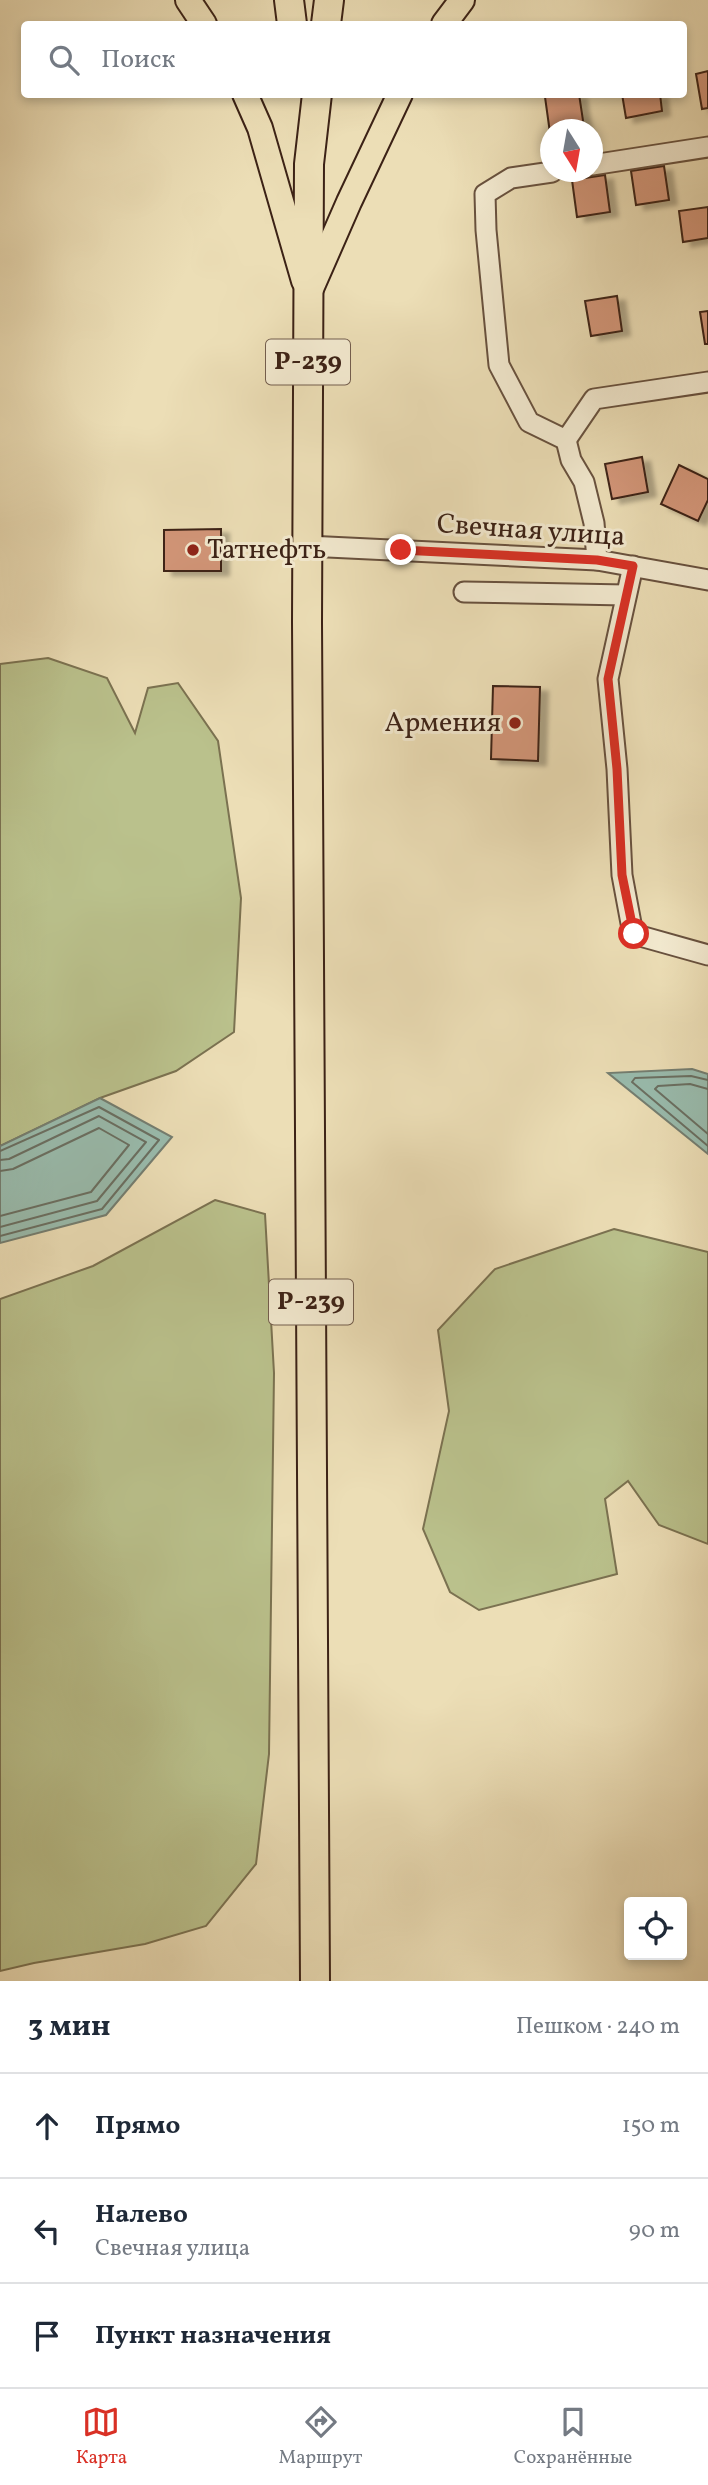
<!DOCTYPE html>
<html lang="ru">
<meta charset="utf-8">
<style>
body{margin:0;font-family:Vollkorn,serif;background:#f2f2f3;color:#1f2937}
.controls{position:absolute;right:21px;bottom:21px;display:grid;overflow:hidden;border-radius:7px;box-shadow:0 4px 10px #0003}
.controls button{width:63px;height:63px;display:grid;place-items:center;padding:0;border:0;border-bottom:2px solid #e0e1e3;background:#fff;color:#1f2937;font:35px sans-serif}
.compass{position:absolute;left:540px;top:119px;width:63px;height:63px;border-radius:50%;background:#fff;box-shadow:0 4px 10px #0003;rotate:169deg}
.stop{position:absolute;width:21px;height:21px;margin:-16px;border:5px solid #d93025;border-radius:50%;background:#fff}
.stop.end{background:#d93025;border-color:#fff;box-shadow:0 2px 7px #0008}
.list{margin:0;padding:0;list-style:none}
h2{display:flex;justify-content:space-between;align-items:center;height:91px;margin:0;padding:0 28px;font-size:30px}
h2 small{font-size:23px;font-weight:400;color:#747a83}
.list li{display:grid;grid-template-columns:46px 1fr auto;gap:21px;align-items:center;box-sizing:border-box;height:105px;padding:0 28px;border-top:2px solid #e0e1e3}
.list b{display:block;font-size:26px;white-space:nowrap}
.list p{margin:0;font-size:23px;white-space:nowrap;color:#747a83}
.list em{font-size:23px;font-style:normal;color:#747a83}
.icon{flex:none;width:38px;height:38px;fill:none;stroke:currentColor;stroke-width:2;stroke-linecap:round;stroke-linejoin:round}
.map{position:relative;flex:none;width:708px;height:1981px;overflow:hidden}
.search{position:absolute;background:#fff;box-shadow:0 4px 10px #0003;left:21px;right:21px;top:21px;height:77px;display:flex;align-items:center;gap:18px;box-sizing:border-box;padding:0 24px;border-radius:7px;color:#747a83;font-size:26px}
.sheet{height:406px;background:#fff}
nav{display:flex;justify-content:space-around;align-items:center;box-sizing:border-box;height:98px;border-top:2px solid #e0e1e3;background:#fff;font-size:19px;color:#747a83}
nav a{display:grid;justify-items:center;gap:4px}
nav .on{color:#d93025}
.map>svg:first-child{display:block}
</style>
<div class="map">
<svg width="708" height="1981" viewBox="0 0 708 1981">
<defs>
<filter id="shadow"><feDropShadow dx="8" dy="4.5" stdDeviation="2" flood-color="#0004"/></filter>
</defs>
<rect width="100%" height="100%" fill="#ecdeb6"/>
<filter id="stains"><feTurbulence type="fractalNoise" baseFrequency=".00286" numOctaves="4"/><feColorMatrix values="0 0 0 0 .2 0 0 0 0 .09 0 0 0 0 .02 0 0 0 .5 -.17"/></filter>
<radialGradient id="worn" r=".72"><stop offset=".6" stop-color="#630" stop-opacity="0"/><stop offset="1" stop-color="#630" stop-opacity=".3"/></radialGradient>
<g fill="#bac18c" stroke="#7b7251" stroke-width="2">
<polygon points="48,658 107,678 135,733 148,688 178,683 218,741 241,898 234,1032 176,1071 100,1098 0,1146 0,664"/>
<polygon points="215,1200 265,1214 274,1373 269,1754 256,1864 206,1926 145,1944 34,1963 0,1971 0,1299 93,1266"/>
<polygon points="614,1229 708,1252 708,1544 659,1525 628,1481 605,1499 617,1574 479,1610 450,1592 423,1529 449,1411 438,1330 495,1269"/>
</g>
<g fill="#99bcae" stroke="#747e71" stroke-width="2">
<polygon points="692,1069 708,1074 708,1154 608,1073"/>
<polygon points="100,1098 172,1137 106,1215 0,1243 0,1146"/>
</g>
<g fill="none" stroke-linecap="round" stroke-linejoin="round">
<g stroke="#6a6f62" stroke-width="2">
<polyline points="708,1080 691,1076 635,1078 632,1082 708,1146"/>
<polyline points="708,1089 690,1084 658,1086 655,1089 708,1134"/>
<polyline points="0,1151 99,1107 159,1140 102,1209 0,1236"/>
<polyline points="0,1160 9,1159 99,1116 146,1142 97,1201 0,1227"/>
<polyline points="0,1171 13,1169 99,1128 129,1145 91,1192 0,1216"/>
</g>
</g>
<g fill="#d39679" stroke="#3c2216" stroke-width="2" filter="url(#shadow)">
<polygon points="708,71 708,108 702,109 696,74"/>
<polygon points="558,94 579,94 584,127 550,130 550,133 545,97"/>
<polygon points="622,94 660,94 662,111 626,118"/>
<polygon points="664,166 669,200 636,205 631,171"/>
<polygon points="605,175 610,212 577,217 572,180"/>
<polygon points="708,207 708,238 683,242 679,211"/>
<polygon points="617,296 622,331 591,336 585,301"/>
<polygon points="708,311 708,344 705,344 700,312"/>
<polygon points="642,457 648,492 612,499 605,464"/>
<polygon points="679,465 708,479 708,500 698,521 661,504"/>
<polygon points="221,529 221,571 164,571 164,530"/>
<polygon points="493,686 540,687 538,761 491,759"/>
</g>
<g fill="none" stroke-linecap="round" stroke-linejoin="round">
<defs>
<g id="minor">
<polyline points="592,165 708,147"/>
<polyline points="552,172 511,178 485,194 486,230 499,365 529,422 566,440 571,460 584,482 594,523 597,560"/>
<polyline points="566,440 594,399 708,382"/>
<polyline points="307,546 597,560 708,580"/>
<polyline points="633,566 608,679 617,769 622,875 633,934 708,955"/>
<polyline points="464,592 626,595"/>
</g>
<g id="major">
<polyline points="188,0 204,24"/>
<polyline points="444,24 462,0"/>
<polyline points="245,94 260,128 304,281"/>
<polyline points="310,291 349,202 400,94"/>
</g>
<g id="highway">
<polyline points="289,0 292,24"/>
<polyline points="326,24 329,0"/>
<polyline points="315,1981 307,622 309,164 317,94"/>
</g>
</defs>
<use href="#minor" stroke="#68513e" stroke-width="23"/>
<use href="#major" stroke="#3c2216" stroke-width="28"/>
<use href="#highway" stroke="#3c2216" stroke-width="32"/>
<use href="#minor" stroke="#f3ead0" stroke-width="19"/>
<use href="#major" stroke="#ecdeb6" stroke-width="24"/>
<use href="#highway" stroke="#ecdeb6" stroke-width="28"/>
</g>
<g fill="none" stroke-linecap="round" stroke-linejoin="round">
<polyline stroke="#d93025" stroke-width="9" points="401,550 597,560 633,566 608,679 617,769 622,875 634,934"/>
</g>
<g fill="#8f2418" stroke="#f3ead0" stroke-width="2.5">
<circle cx="193" cy="550" r="7"/>
<circle cx="515" cy="723" r="7"/>
</g>
<g text-anchor="middle" dominant-baseline="central" stroke-width="6" stroke-linejoin="round" paint-order="stroke">
<g fill="#f3ead0" stroke="#735e4e" stroke-width="2">
<rect x="266" y="339.5" width="84" height="45" rx="5"/>
<rect x="269" y="1279.5" width="84" height="45" rx="5"/>
</g>
<g font-size="26" font-weight="bold" fill="#3c2216">
<text x="308" y="362">Р-239</text>
<text x="311" y="1302">Р-239</text>
</g>
<g font-size="28" fill="#3c2216" stroke="#f3ead0">
<text transform="translate(531 531) rotate(4)">Свечная улица</text>
</g>
<g font-size="28" fill="#3c2216" stroke="#f3ead0" text-anchor="start">
<text x="207" y="550">Татнефть</text>
<text x="501" y="723" text-anchor="end">Армения</text>
</g>
</g>
<rect width="100%" height="100%" filter="url(#stains)"/>
<rect width="100%" height="100%" fill="url(#worn)"/>
</svg>
<div class="controls">
<button><svg class="icon" aria-label="locate" viewBox="0 0 24 24"><circle cx="12" cy="12" r="6"/><path d="M12 2v4M12 18v4M2 12h4M18 12h4"/></svg></button>
</div>
<svg class="compass" viewBox="-18 -18 36 36"><path d="M0-13l5 13h-10z" fill="#e53935"/><path d="M0 13l5-13h-10z" fill="#747a83"/></svg>
<div class="stop" style="left:634px;top:934px"></div>
<div class="stop end" style="left:401px;top:550px"></div>
<div class="search"><svg class="icon" aria-label="search" viewBox="0 0 24 24"><circle cx="10" cy="10" r="6"/><path d="M15 15l6 6"/></svg>Поиск</div>
</div>
<section class="sheet">
<h2>3 мин<small>Пешком · 240 m</small></h2>
<ul class="list">
<li><svg class="icon" aria-label="ahead" viewBox="0 0 24 24"><path d="M12 20V5M6 11l6-6 6 6"/></svg><div><b>Прямо</b></div><em>150 m</em></li>
<li><svg class="icon" aria-label="left" viewBox="0 0 24 24"><path d="M17 20v-9H6M10 6l-5 5 5 5"/></svg><div><b>Налево</b><p>Свечная улица</p></div><em>90 m</em></li>
<li><svg class="icon" aria-label="arrive" viewBox="0 0 24 24"><path d="M6 21V4h12l-3 4 3 4H6"/></svg><div><b>Пункт назначения</b></div></li>
</ul>
</section>
<nav>
<a class="on"><svg class="icon" aria-label="map" viewBox="0 0 24 24"><path d="M3 6l6-2 6 2 6-2v14l-6 2-6-2-6 2zM9 4v14M15 6v14"/></svg>Карта</a>
<a><svg class="icon" aria-label="directions" viewBox="0 0 24 24"><path d="M12 3l9 9-9 9-9-9zM9 14v-3h6M13 9l2 2-2 2"/></svg>Маршрут</a>
<a><svg class="icon" aria-label="saved" viewBox="0 0 24 24"><path d="M7 4h10v16l-5-4-5 4z"/></svg>Сохранённые</a>
</nav>
